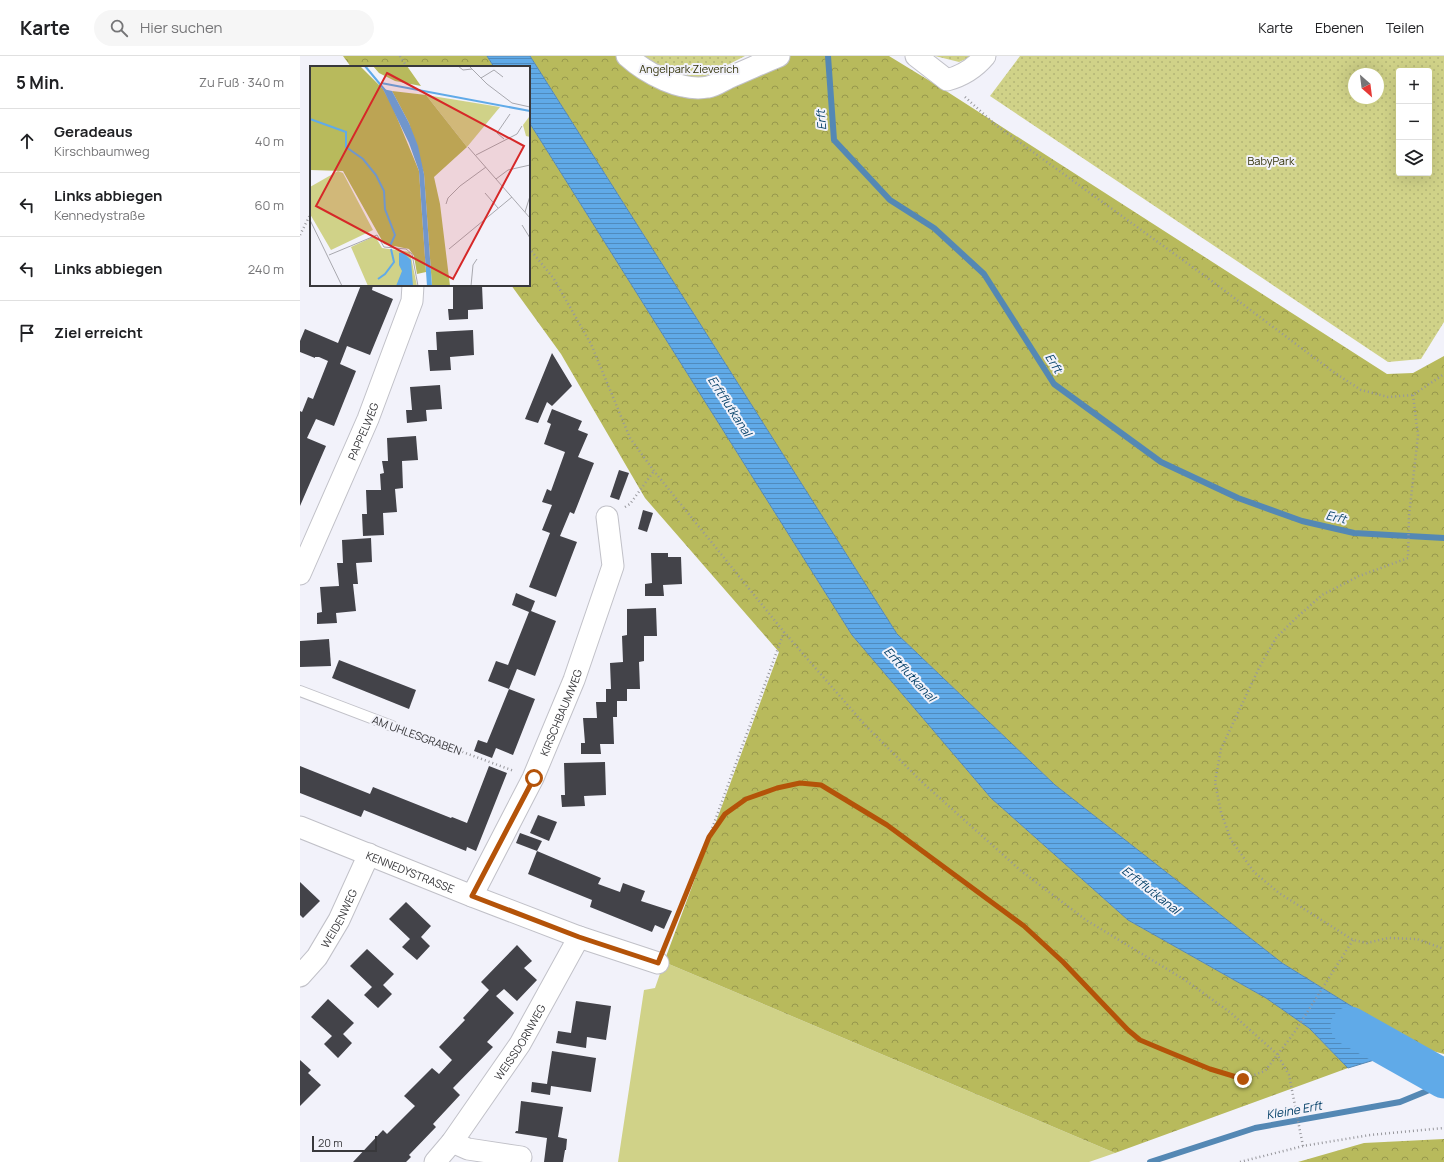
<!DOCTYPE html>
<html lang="de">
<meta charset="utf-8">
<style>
body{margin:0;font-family:Manrope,sans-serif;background:#f6f6f6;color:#202124}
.controls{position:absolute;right:12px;top:12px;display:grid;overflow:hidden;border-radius:4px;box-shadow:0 4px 16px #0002}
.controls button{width:36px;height:36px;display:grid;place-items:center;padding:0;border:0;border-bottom:1px solid #e0e0e0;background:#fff;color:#202124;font:20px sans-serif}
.compass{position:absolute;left:1048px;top:12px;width:36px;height:36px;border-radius:50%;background:#fff;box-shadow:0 4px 16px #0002;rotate:152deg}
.scale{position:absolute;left:12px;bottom:10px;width:65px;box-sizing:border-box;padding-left:4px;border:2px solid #38383b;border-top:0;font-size:11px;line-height:14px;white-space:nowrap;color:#38383b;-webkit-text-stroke:3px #f2f2fa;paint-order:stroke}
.stop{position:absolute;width:12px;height:12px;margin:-9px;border:3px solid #b45309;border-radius:50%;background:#fff}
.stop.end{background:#b45309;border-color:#fff;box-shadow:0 1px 4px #0008}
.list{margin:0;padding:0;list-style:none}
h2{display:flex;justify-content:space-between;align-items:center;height:52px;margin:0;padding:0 16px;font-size:17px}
h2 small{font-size:13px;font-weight:400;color:#757577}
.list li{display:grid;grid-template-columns:26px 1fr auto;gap:12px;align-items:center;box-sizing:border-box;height:64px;padding:0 16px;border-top:1px solid #e0e0e0}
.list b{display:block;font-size:15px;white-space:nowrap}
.list p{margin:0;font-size:13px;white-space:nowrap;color:#757577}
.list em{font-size:13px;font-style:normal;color:#757577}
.icon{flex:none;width:22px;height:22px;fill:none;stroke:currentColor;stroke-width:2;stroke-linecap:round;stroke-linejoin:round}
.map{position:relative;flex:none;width:1144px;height:1106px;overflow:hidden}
header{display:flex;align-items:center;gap:24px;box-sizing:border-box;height:56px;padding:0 20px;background:#fff;border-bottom:1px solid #e0e0e0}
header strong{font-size:19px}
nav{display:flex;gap:22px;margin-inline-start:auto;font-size:14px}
.search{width:280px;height:36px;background:#f6f6f6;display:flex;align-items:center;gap:10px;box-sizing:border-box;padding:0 14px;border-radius:22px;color:#757577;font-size:15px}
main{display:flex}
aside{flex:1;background:#fff}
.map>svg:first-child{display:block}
</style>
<header>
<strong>Karte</strong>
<div class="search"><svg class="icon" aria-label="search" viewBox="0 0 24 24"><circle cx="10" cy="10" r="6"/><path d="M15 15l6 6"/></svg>Hier suchen</div>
<nav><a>Karte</a><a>Ebenen</a><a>Teilen</a></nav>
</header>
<main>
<aside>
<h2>5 Min.<small>Zu Fuß · 340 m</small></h2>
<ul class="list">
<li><svg class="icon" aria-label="ahead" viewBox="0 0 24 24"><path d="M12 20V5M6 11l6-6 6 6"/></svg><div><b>Geradeaus</b><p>Kirschbaumweg</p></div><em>40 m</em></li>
<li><svg class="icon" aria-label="left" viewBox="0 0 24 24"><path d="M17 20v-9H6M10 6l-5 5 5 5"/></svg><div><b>Links abbiegen</b><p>Kennedystraße</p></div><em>60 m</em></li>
<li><svg class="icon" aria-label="left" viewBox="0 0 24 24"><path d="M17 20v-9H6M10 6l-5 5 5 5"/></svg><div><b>Links abbiegen</b></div><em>240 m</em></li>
<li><svg class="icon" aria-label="arrive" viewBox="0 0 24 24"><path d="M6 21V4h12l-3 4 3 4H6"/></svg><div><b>Ziel erreicht</b></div></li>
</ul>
</aside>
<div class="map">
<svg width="1144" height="1106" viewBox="0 0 1144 1106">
<defs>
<pattern id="forest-crowns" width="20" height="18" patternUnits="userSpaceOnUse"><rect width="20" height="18" fill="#b8ba5c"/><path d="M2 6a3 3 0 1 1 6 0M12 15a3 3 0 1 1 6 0" fill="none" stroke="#97984d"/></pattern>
<pattern id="park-dots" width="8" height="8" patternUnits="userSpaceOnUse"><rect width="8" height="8" fill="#d0d288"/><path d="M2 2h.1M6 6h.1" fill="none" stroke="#b3b576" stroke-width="1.8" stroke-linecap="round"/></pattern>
<pattern id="water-rules" width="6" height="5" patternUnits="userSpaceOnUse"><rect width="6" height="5" fill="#60aae8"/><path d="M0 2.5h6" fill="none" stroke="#508bbd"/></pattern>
</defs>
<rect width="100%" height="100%" fill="#f2f2fa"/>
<polygon fill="#d0d288" points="364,906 815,1097 789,1106 318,1106 344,934 355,932"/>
<g fill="url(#forest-crowns)">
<polygon points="43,0 187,0 194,11 51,11"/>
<polygon points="230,0 318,0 370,34 485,0 589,0 643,33 1087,318 1113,317 1144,300 1144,998 1117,991 982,907 755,729 597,578"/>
<polygon points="229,66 552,579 691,742 828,864 966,942 1009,972 1048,1012 815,1097 364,906 479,596 345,442 261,298 211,229 229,229"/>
<polygon points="1144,1083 1144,1106 998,1106 1064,1087"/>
</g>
<g fill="url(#park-dots)" fill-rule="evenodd">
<polygon points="332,0 445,0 400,23 387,25"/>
<polygon points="635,0 673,0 659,6"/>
<path d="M720,0H1144V266L1121,303L1088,306L690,40ZM1099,15H1129V117H1099ZM1054,18H1078V42H1054Z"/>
</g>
<polygon fill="url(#water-rules)" stroke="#5488b4" points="187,0 230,0 597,578 755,729 982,907 1117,991 1048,1012 1009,972 966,942 828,864 691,742 552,579 229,66 229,11 194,11"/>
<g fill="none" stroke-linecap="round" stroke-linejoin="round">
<g stroke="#5488b4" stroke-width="6">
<polyline points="528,0 534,84 590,144 634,172 684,218 754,328 861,406 938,442 1002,465 1054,477 1144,482"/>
<polyline points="850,1106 955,1072 1100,1046 1144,1028"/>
</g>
<polyline stroke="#60aae8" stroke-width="39" points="1050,970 1144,1023"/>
</g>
<g fill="#434349">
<polygon points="61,229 73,229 72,234 93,243 70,299 47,290 40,308 56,315 34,370 16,363 7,382 26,390 0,450 0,355 2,356 8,341 13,343 28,305 19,301 15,301 15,302 0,296 0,285 5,273 38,287"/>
<polygon points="153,229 182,229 183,253 168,254 168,263 149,264 148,253 153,253"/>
<polygon points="173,274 174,299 150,301 151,314 130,315 128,294 137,294 136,276"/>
<polygon points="252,297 272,330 252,350 247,346 238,367 225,363"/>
<polygon points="140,329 142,353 126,354 127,365 107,367 106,354 112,354 110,331"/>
<polygon points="252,353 282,365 278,374 288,378 278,401 294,407 274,458 270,456 260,480 277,486 256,541 229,531 250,477 242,474 252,449 242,446 247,433 251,435 265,396 244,388 251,368 247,366"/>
<polygon points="116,380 118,404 102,405 103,432 95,433 97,456 83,457 84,479 63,480 62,458 67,458 66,434 81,434 80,418 84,417 82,405 88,405 87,382"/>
<polygon points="319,414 329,417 319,444 310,441"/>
<polygon points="343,454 353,457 347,476 338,473"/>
<polygon points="71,482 72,506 56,507 58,528 53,528 56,555 36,557 37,567 17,568 17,557 22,556 20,531 39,530 37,507 43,507 42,484"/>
<polygon points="351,497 368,497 368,501 381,501 382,528 363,529 364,540 345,540 345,528 352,527"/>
<polygon points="216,537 235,545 231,555 256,565 235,620 217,613 209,633 188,625 196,605 208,609 229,556 212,549"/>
<polygon points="356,552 357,580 344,580 344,605 339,606 340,633 327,633 327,645 317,645 317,661 313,661 314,688 300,688 301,698 281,698 281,687 285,687 283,662 297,662 296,646 306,646 306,633 311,633 310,607 323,606 322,580 327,579 327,553"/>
<polygon points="29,583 31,610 0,611 0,585"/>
<polygon points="39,604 116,634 109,653 32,622"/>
<polygon points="209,633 235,643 213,699 196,692 192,702 174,695 178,684 187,687"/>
<polygon points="305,706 306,739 284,740 285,750 262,751 261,739 265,739 264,707"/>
<polygon points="0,710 70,738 73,731 151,762 152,761 167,767 189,710 207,717 176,795 167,791 166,795 64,754 61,761 0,737"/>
<polygon points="238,759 257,766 249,785 230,777"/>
<polygon points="220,777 242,785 237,795 216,787"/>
<polygon points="237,795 301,822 298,828 320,836 323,827 345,835 341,845 372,855 364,873 355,869 352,876 290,851 292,844 228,818"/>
<polygon points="0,826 20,845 3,862 0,859"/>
<polygon points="106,846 131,870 121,881 130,890 117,904 102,891 110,883 89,863"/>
<polygon points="217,889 232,905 224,912 237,924 217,945 204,933 196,940 214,957 187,986 193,991 153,1032 160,1039 133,1068 136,1071 109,1099 111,1101 106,1106 53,1106 83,1074 87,1078 115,1050 104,1040 132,1012 139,1018 152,1004 139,991 165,964 163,962 189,934 181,926"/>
<polygon points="67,893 94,918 83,929 92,938 78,952 64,939 72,931 50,910"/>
<polygon points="28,943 54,967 43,978 52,987 38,1002 24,988 32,980 11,961"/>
<polygon points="276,945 311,950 306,984 287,981 286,992 256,987 258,975 271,977"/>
<polygon points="252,995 296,1002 291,1036 251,1030 250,1039 231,1036 232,1026 247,1028"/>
<polygon points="0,1004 11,1014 8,1017 21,1029 0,1050"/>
<polygon points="221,1045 263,1051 258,1081 267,1083 266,1094 265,1094 263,1106 244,1106 247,1082 215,1077 216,1075 218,1075"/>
</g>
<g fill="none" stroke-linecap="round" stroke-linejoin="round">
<defs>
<polyline id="service" points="0,635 92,670"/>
<g id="minor">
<path d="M327,0C347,18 381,36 408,31C415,30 422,25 428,22C445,15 462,7 479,0"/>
<path d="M616,0L647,24C662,20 674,13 685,0"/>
<path id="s1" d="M0,518L68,363L112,245L113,229"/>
<path id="s2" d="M0,771L172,840L279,881L358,907"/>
<path id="s3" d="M172,840L233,722L274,624L313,510L307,461"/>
<path id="s4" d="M0,920L17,901L39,864L69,798"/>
<polyline points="152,1086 168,1093 221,1101"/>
<path id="s5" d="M135,1106L152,1086L220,988L279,881"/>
</g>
</defs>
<use href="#service" stroke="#c1c1c8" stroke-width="12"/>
<use href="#minor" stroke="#c1c1c8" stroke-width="23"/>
<g stroke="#97979c" stroke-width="2.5" stroke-dasharray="1 3" stroke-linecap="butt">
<polyline points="100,0 107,11"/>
<polyline points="665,41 697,70 905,220 1032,315 1061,334 1088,341 1113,339 1144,318"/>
<polyline points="0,179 11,157"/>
<polyline points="229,192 254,223 291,288 330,382 354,415 484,576 565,669 623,727 720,814 786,864 885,924 931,957 977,998 989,1019 1003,1090"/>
<polyline points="1113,339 1118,379 1109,460 1108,502 1059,520 1022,539 995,563 976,582 959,612 921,693 915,726 921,756 931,784 954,816 979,837 1053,884 1067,887 1088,882 1117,883 1144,893"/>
<polyline points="325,451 330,448 354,415"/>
<polyline points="106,675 214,715"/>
<polyline points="409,781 425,758 446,743 477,732 500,727 521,729 587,769 724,870 763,906 828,974 840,984 859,992 910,1013 943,1023 965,1015 994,977 1053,884"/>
<polyline points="366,887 409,781 484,576"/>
<polyline points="940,1106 1003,1090 1070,1079 1144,1072"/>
</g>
<use href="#service" stroke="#fff" stroke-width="10"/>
<use href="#minor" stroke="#fff" stroke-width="21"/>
</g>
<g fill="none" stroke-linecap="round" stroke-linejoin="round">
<polyline stroke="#b45309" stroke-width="5" points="234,722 172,840 279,881 358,907 409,781 425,758 446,743 477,732 500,727 521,729 587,769 724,870 763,906 828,974 840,984 859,992 910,1013 943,1023"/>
</g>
<g text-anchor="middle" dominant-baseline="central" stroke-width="4" stroke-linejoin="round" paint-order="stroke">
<g font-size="11" fill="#33330a" stroke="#f2f2fa">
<text x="389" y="12">Angelpark Zieverich</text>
<text x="971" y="104">BabyPark</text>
</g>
<g font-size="11" fill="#38383b" stroke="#f2f2fa">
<text stroke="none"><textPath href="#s1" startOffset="156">PAPPELWEG</textPath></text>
<text stroke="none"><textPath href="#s3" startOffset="204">KIRSCHBAUMWEG</textPath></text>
<text transform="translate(117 679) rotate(20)">AM UHLESGRABEN</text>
<text stroke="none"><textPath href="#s2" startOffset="119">KENNEDYSTRASSE</textPath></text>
<text stroke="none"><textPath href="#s4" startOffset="70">WEIDENWEG</textPath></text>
<text stroke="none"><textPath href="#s5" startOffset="147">WEISSDORNWEG</textPath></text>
</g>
<g font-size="12" font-style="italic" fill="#054068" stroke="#f2f2fa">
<text transform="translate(521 64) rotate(-94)">Erft</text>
<text transform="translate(754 307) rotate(58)">Erft</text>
<text transform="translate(430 350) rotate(57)">Erftflutkanal</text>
<text transform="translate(1036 461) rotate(13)">Erft</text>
<text transform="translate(610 618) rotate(47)">Erftflutkanal</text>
<text transform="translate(851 834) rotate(38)">Erftflutkanal</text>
<text transform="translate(994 1054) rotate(-10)">Kleine Erft</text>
</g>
</g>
<g transform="translate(10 10)">
<rect width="220" height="220" fill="#f2f2fa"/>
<path d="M116,29L190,41L157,81Z" fill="#d0d288"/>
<path d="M0,0H50L73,23L83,42L109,105L116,206L107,208L104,190L99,183L74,178L33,105L0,104ZM63,0H97L111,20L85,15L69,7ZM82,25L116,29L157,81L124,111L130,138L140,220H122L114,108L99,57Z" fill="#b8ba5c"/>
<path d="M219,51H220V71L216,70L213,59ZM28,105L33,107L63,164L21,184L0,148V121ZM65,170L72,182L100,186L107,220H58L41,181Z" fill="#d0d288"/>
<path d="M73,23L82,25L99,57L108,80L114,108L122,220H117L109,105L99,77ZM93,186L101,194L103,220H86L92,205L89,199V187Z" fill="#60aae8"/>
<path fill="none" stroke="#60aae8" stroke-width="2" d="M55,0L79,29M71,17L220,45M0,53L36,66V81L53,93L66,109L74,125L75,143L85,169L80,180M68,213L75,208L84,196L81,183"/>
<path fill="none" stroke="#a8a8ae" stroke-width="1" d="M148,0L153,4L162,3M159,0L177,18L202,37L220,41M171,12L184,4L193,11M194,73L187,67L200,48M158,81L220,152M166,89L207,68L212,60M186,113L198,104L220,99M175,127L188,142M136,138L138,132L150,120L176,101M215,146L220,130M0,154L32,220M212,159L220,172M139,183L202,131M19,189L67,169L74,181L96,183L102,188L108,220M161,220L163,199L167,193"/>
<path fill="#d62828" fill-opacity="0.15" stroke="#d62828" stroke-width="2" d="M77,7L214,80L143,213L6,140Z"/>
<rect width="220" height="220" fill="none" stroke="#38383b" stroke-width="2"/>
</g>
</svg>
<div class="controls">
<button>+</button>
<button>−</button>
<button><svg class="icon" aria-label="layers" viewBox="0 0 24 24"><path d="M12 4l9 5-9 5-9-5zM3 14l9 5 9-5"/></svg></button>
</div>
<svg class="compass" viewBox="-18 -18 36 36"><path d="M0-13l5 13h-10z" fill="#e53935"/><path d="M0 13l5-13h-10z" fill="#757577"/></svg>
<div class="scale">20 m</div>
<div class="stop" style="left:234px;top:722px"></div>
<div class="stop end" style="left:943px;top:1023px"></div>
</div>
</main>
